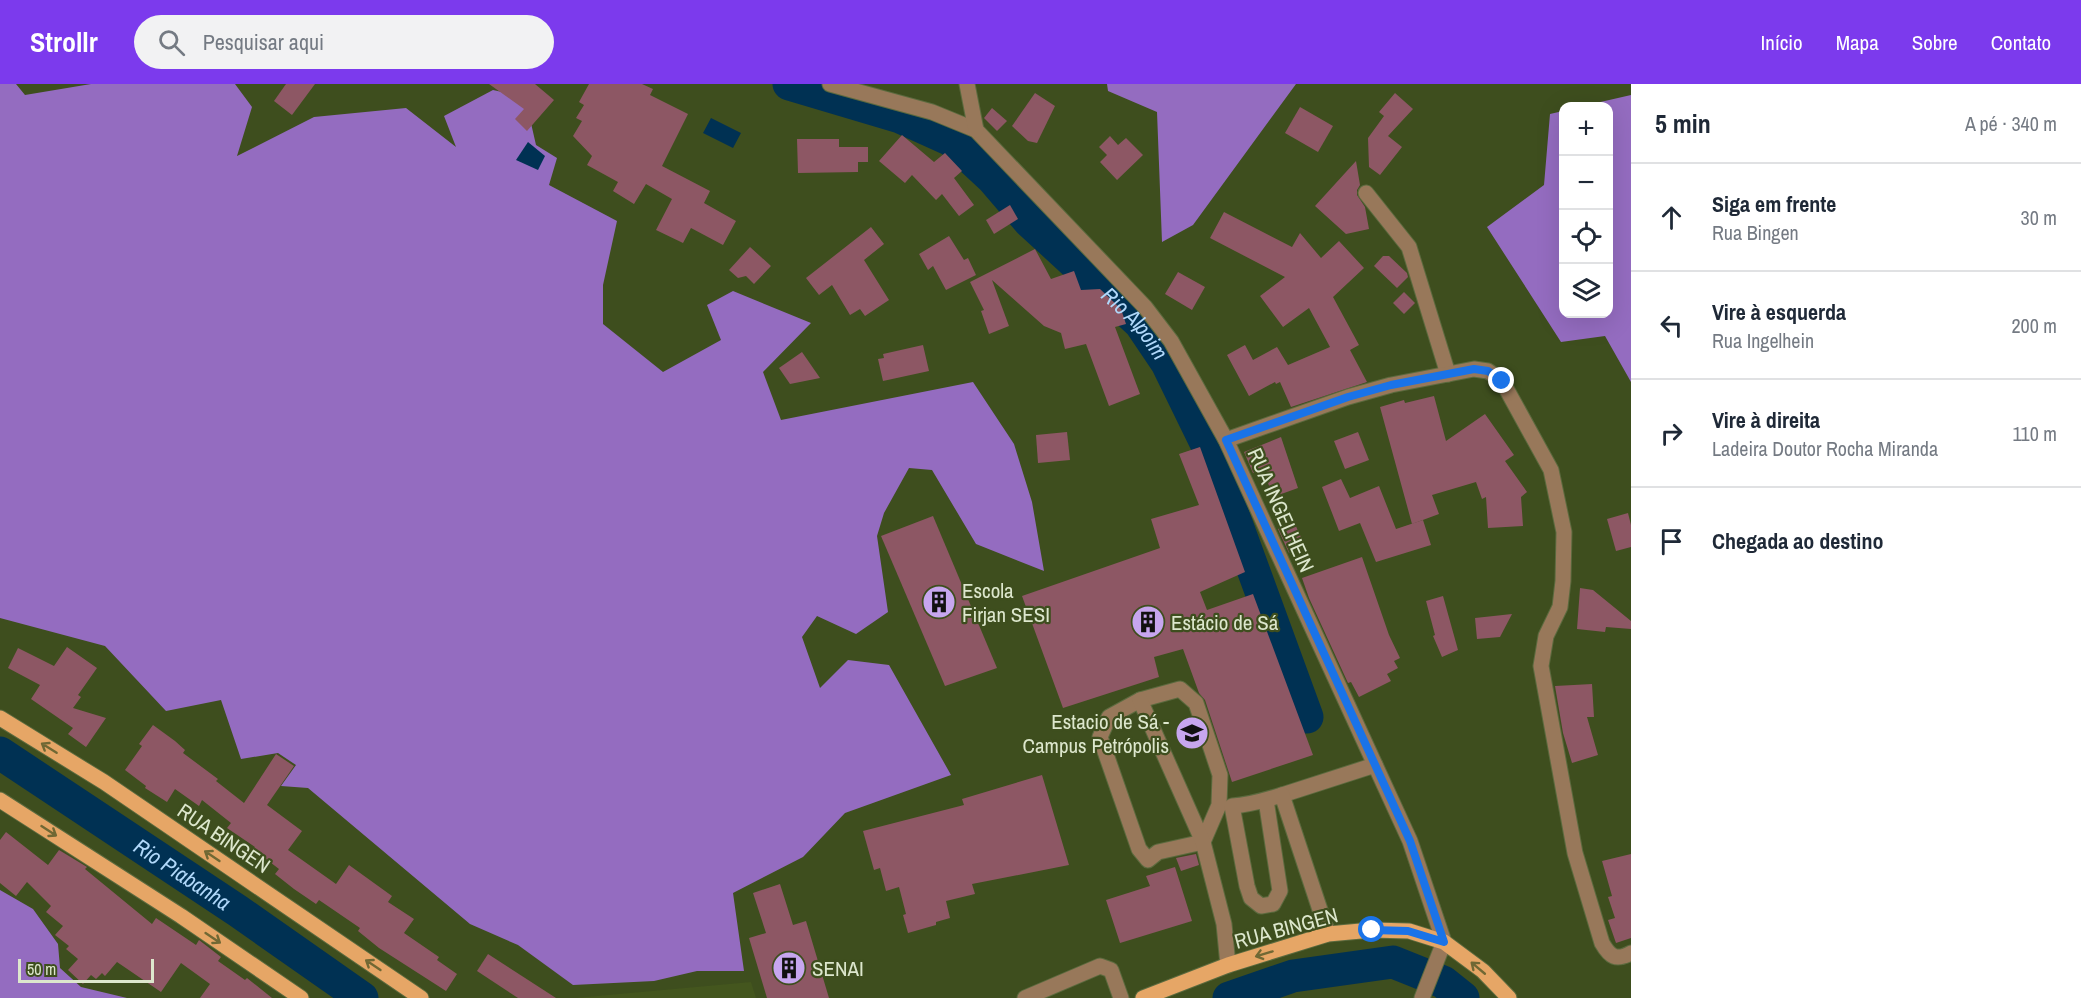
<!DOCTYPE html>
<html lang="pt">
<meta charset="utf-8">
<style>
body{margin:0;font-family:"Archivo Narrow",sans-serif;background:#f2f2f3;color:#1f2937}
.controls{position:absolute;right:18px;top:18px;display:grid;overflow:hidden;border-radius:12px;box-shadow:0 6px 24px #0002}
.controls button{width:54px;height:54px;display:grid;place-items:center;padding:0;border:0;border-bottom:2px solid #e0e1e3;background:#fff;color:#1f2937;font:30px sans-serif}
.scale{position:absolute;left:18px;bottom:15px;width:136px;box-sizing:border-box;padding-left:6px;border:3px solid #dde7cd;border-top:0;font-size:16px;line-height:21px;white-space:nowrap;color:#dde7cd;-webkit-text-stroke:4px #3e4e1e;paint-order:stroke}
.stop{position:absolute;width:18px;height:18px;margin:-14px;border:4px solid #1a73e8;border-radius:50%;background:#fff}
.stop.end{background:#1a73e8;border-color:#fff;box-shadow:0 2px 6px #0008}
.list{margin:0;padding:0;list-style:none}
h2{display:flex;justify-content:space-between;align-items:center;height:78px;margin:0;padding:0 24px;font-size:26px}
h2 small{font-size:20px;font-weight:400;color:#747a83}
.list li{display:grid;grid-template-columns:39px 1fr auto;gap:18px;align-items:center;box-sizing:border-box;height:108px;padding:0 24px;border-top:2px solid #e0e1e3}
.list b{display:block;font-size:22px;white-space:nowrap}
.list p{margin:0;font-size:20px;white-space:nowrap;color:#747a83}
.list em{font-size:20px;font-style:normal;color:#747a83}
.icon{flex:none;width:33px;height:33px;fill:none;stroke:currentColor;stroke-width:2;stroke-linecap:round;stroke-linejoin:round}
.map{position:relative;flex:none;width:1631px;height:914px;overflow:hidden}
header{display:flex;align-items:center;gap:36px;box-sizing:border-box;height:84px;padding:0 30px;background:#7c3aed;color:#fff}
header strong{font-size:28px}
nav{display:flex;gap:33px;margin-inline-start:auto;font-size:21px}
.search{width:420px;height:54px;background:#f2f2f3;display:flex;align-items:center;gap:15px;box-sizing:border-box;padding:0 21px;border-radius:33px;color:#747a83;font-size:22px}
main{display:flex}
aside{flex:1;background:#fff}
.map>svg:first-child{display:block}
</style>
<header>
<strong>Strollr</strong>
<div class="search"><svg class="icon" aria-label="search" viewBox="0 0 24 24"><circle cx="10" cy="10" r="6"/><path d="M15 15l6 6"/></svg>Pesquisar aqui</div>
<nav><a>Início</a><a>Mapa</a><a>Sobre</a><a>Contato</a></nav>
</header>
<main>
<div class="map">
<svg width="1631" height="914" viewBox="0 0 1631 914">
<rect width="100%" height="100%" fill="#3e4e1e"/>
<polygon fill="#44561e" points="751,898 756,914 575,914"/>
<g fill="#946cc0">
<polygon points="0,0 16,0 25,11 91,0 235,0 252,23 237,72 314,33 406,24 456,63 444,32 493,6 525,13 536,61 557,74 549,101 617,137 603,201 603,240 663,288 721,256 707,221 733,207 811,239 763,288 781,336 973,298 1014,360 1032,418 1044,487 976,460 932,386 909,384 884,429 877,452 888,528 856,550 817,532 802,553 820,604 848,576 889,581 951,691 845,729 803,773 733,809 744,887 697,887 654,897 573,901 518,861 470,840 308,704 281,702 296,681 278,669 241,675 221,616 166,627 105,562 0,534"/>
<polygon points="1107,0 1296,0 1193,141 1162,158 1157,28 1108,7"/>
<polygon points="1631,11 1631,298 1605,252 1561,258 1487,143 1544,101 1550,30 1563,27 1564,230 1608,230 1608,22 1583,22"/>
<polygon points="0,806 33,825 58,860 60,884 81,903 127,914 0,914"/>
</g>
<g fill="#003153">
<polygon points="711,34 741,49 733,64 703,49"/>
<polygon points="528,58 545,72 538,86 516,76"/>
</g>
<g fill="none" stroke-linecap="round" stroke-linejoin="round">
<g stroke="#003153" stroke-width="33">
<path id="s1" d="M789,0L900,33L951,56L993,95L1029,137L1140,239L1167,279L1209,365L1307,633"/>
<path id="s2" d="M0,669L238,827L362,914"/>
<polyline points="1229,914 1293,892 1393,878 1443,898 1463,914"/>
</g>
</g>
<g fill="#8d5764">
<polygon points="286,0 315,0 292,31 274,17"/>
<polygon points="489,0 535,0 554,16 527,47 515,35 524,25"/>
<polygon points="589,0 642,0 653,5 650,11 688,30 662,82 710,107 704,119 736,137 723,161 691,144 683,159 656,146 672,115 646,100 634,120 613,107 618,98 587,81 592,72 573,52 582,37 576,34 584,21 579,18"/>
<polygon points="1035,9 1055,22 1037,59 1028,57 1012,42"/>
<polygon points="1395,9 1413,25 1388,52 1402,63 1380,91 1369,83 1368,54 1384,32 1379,28"/>
<polygon points="1300,23 1333,42 1318,68 1285,49"/>
<polygon points="992,24 1007,37 997,47 984,34"/>
<polygon points="902,51 934,78 945,69 962,87 954,94 974,121 959,132 942,110 936,116 912,91 905,99 879,77"/>
<polygon points="1110,52 1118,61 1126,54 1143,71 1117,96 1100,78 1107,71 1099,63"/>
<polygon points="797,55 839,55 839,63 868,63 868,78 858,78 858,88 798,89"/>
<polygon points="1356,77 1360,101 1357,106 1357,111 1365,123 1369,145 1346,150 1315,122"/>
<polygon points="1010,121 1018,135 994,150 986,136"/>
<polygon points="1224,128 1292,163 1300,149 1321,174 1339,157 1364,184 1333,213 1359,261 1350,266 1367,298 1291,323 1280,298 1276,300 1275,298 1249,312 1227,271 1245,261 1253,276 1277,263 1288,281 1330,263 1309,224 1283,243 1260,212 1285,193 1210,154"/>
<polygon points="871,143 884,160 864,176 889,216 865,232 860,225 850,231 832,201 819,211 806,194"/>
<polygon points="949,152 964,176 968,174 976,191 946,206 933,182 928,186 919,170"/>
<polygon points="750,163 771,182 754,200 746,192 738,194 729,186"/>
<polygon points="1035,165 1051,195 1074,187 1081,206 1100,205 1121,225 1126,240 1115,243 1140,310 1109,322 1086,260 1065,265 1061,249 1044,242 992,196 1009,242 989,250 981,227 984,226 970,198"/>
<polygon points="1383,172 1389,172 1407,189 1408,193 1397,204 1374,182"/>
<polygon points="1178,188 1205,203 1192,226 1165,210"/>
<polygon points="1404,208 1415,219 1404,230 1393,219"/>
<polygon points="923,261 929,287 883,297 878,275 884,274 883,270"/>
<polygon points="802,268 820,294 790,300 779,284"/>
<polygon points="1434,312 1446,357 1485,330 1514,371 1505,377 1527,408 1521,413 1523,442 1488,444 1486,413 1482,415 1476,398 1432,411 1439,430 1412,440 1380,323 1404,316 1405,319"/>
<polygon points="1067,348 1070,376 1038,379 1036,351"/>
<polygon points="1358,348 1369,376 1345,385 1334,357"/>
<polygon points="1281,353 1298,404 1273,413 1263,385 1253,389 1244,368"/>
<polygon points="1200,363 1245,488 1200,508 1207,526 1253,510 1313,671 1232,698 1205,616 1199,609 1183,565 1154,573 1159,593 1063,624 1022,512 1160,464 1151,435 1199,421 1179,370"/>
<polygon points="1341,395 1350,414 1379,402 1396,445 1423,436 1431,461 1376,478 1360,439 1339,447 1322,403"/>
<polygon points="1628,429 1631,441 1631,463 1616,467 1607,435"/>
<polygon points="933,432 997,584 945,602 881,452"/>
<polygon points="1294,438 1305,462 1289,469 1278,445"/>
<polygon points="1362,473 1389,551 1400,574 1394,577 1398,584 1387,590 1391,597 1359,613 1351,598 1348,599 1309,514 1302,494"/>
<polygon points="1580,504 1593,506 1631,537 1631,545 1606,543 1605,548 1577,545"/>
<polygon points="1443,512 1458,566 1442,573 1433,552 1435,551 1426,517"/>
<polygon points="1512,530 1500,553 1477,555 1475,534"/>
<polygon points="67,563 97,584 78,611 81,613 73,624 106,634 86,663 68,650 73,644 31,615 40,601 8,584 18,564 54,582"/>
<polygon points="1592,600 1594,633 1587,633 1598,671 1572,679 1563,649 1555,602"/>
<polygon points="153,641 175,657 185,666 183,669 218,695 216,697 244,719 276,670 294,682 267,721 302,747 288,766 336,800 349,781 392,812 388,818 414,835 404,849 439,873 437,876 457,890 446,907 379,864 358,847 360,844 319,816 316,820 294,805 275,790 279,785 253,765 255,763 227,744 231,739 202,716 199,722 175,705 167,718 145,704 146,702 125,686 142,662 139,660"/>
<polygon points="1042,691 1069,781 972,800 975,810 946,817 950,834 936,838 936,841 908,849 903,831 906,830 899,803 886,807 880,784 874,786 863,747 964,721 962,715"/>
<polygon points="6,748 48,781 59,766 87,783 85,785 152,840 156,834 196,861 199,856 221,873 218,877 245,896 247,894 272,914 200,914 210,900 181,879 161,908 117,878 105,892 102,889 96,895 91,891 83,900 68,886 78,875 66,865 69,862 55,851 63,842 46,828 51,822 27,798 16,812 0,799 0,756"/>
<polygon points="1196,770 1199,781 1181,787 1176,774"/>
<polygon points="1631,770 1631,854 1616,859 1608,836 1615,834 1608,813 1612,812 1602,777"/>
<polygon points="1175,783 1192,837 1120,859 1106,816 1150,802 1146,792"/>
<polygon points="780,800 793,841 806,837 829,914 767,914 749,854 766,849 753,809"/>
<polygon points="488,870 556,914 518,914 477,887"/>
</g>
<g fill="none" stroke-linecap="round" stroke-linejoin="round">
<defs>
<g id="minor">
<polyline points="830,0 932,28 976,46 1145,223 1171,257 1226,356 1410,757 1444,858 1422,914"/>
<polyline points="967,0 976,46"/>
<polyline points="1366,109 1409,163 1448,290"/>
<path d="M1226,356L1348,313L1391,301L1474,285L1488,287L1502,297L1551,386L1564,448L1563,497L1560,523L1546,552L1541,582L1575,769L1602,859C1610,873 1616,877 1631,869"/>
<polygon points="1180,605 1196,619 1220,691 1219,721 1203,758 1158,768 1148,776 1139,765 1100,653 1109,633 1140,616"/>
<polyline points="1140,616 1203,758 1224,840 1228,881"/>
<polyline points="1282,711 1375,681"/>
<path d="M1266,716L1280,807L1273,820L1261,822L1251,814L1247,802L1232,722C1250,721 1265,716 1282,711L1328,850"/>
<polyline points="1025,914 1100,882 1111,886 1121,914"/>
</g>
<g id="major">
<polyline points="0,634 104,698 421,914"/>
<polyline points="0,716 181,832 301,914"/>
<polyline points="1143,914 1228,881 1328,850 1372,846 1409,847 1444,858 1483,887 1509,914"/>
</g>
</defs>
<use href="#minor" stroke="#5b6a3e" stroke-width="17"/>
<use href="#major" stroke="#5b6a3e" stroke-width="17"/>
<use href="#minor" stroke="#98785a" stroke-width="15"/>
<use href="#major" stroke="#e6a666" stroke-width="15"/>
</g>
<defs><path id="oneway-shaft" d="M-6 0H5M1.5-3L5.5 0L1.5 3" fill="none" stroke-width="1.6" stroke-linecap="round" stroke-linejoin="round" transform="scale(1.5)"/></defs>
<g stroke="#706834">
<use href="#oneway-shaft" transform="translate(49 664) rotate(-148)"/>
<use href="#oneway-shaft" transform="translate(49 747) rotate(33)"/>
<use href="#oneway-shaft" transform="translate(212 772) rotate(-146)"/>
<use href="#oneway-shaft" transform="translate(213 854) rotate(34)"/>
<use href="#oneway-shaft" transform="translate(1264 870) rotate(163)"/>
<use href="#oneway-shaft" transform="translate(373 881) rotate(-146)"/>
<use href="#oneway-shaft" transform="translate(1478 884) rotate(-140)"/>
</g>
<g fill="none" stroke-linecap="round" stroke-linejoin="round">
<polyline stroke="#1a73e8" stroke-width="8" points="1372,846 1408,847 1444,858 1410,757 1226,356 1348,313 1391,301 1474,285 1488,287 1502,297"/>
</g>
<defs>
<symbol id="building-disc" viewBox="-11 -11 22 22"><circle r="9.5" fill="#c7a6ef" stroke="#3e4e1e"/><path d="M-4-6H4V6H1V3H-1V6H-4ZM-2.5-4.3h1.7v1.8h-1.7ZM.8-4.3h1.7v1.8H.8ZM-2.5-1h1.7V.8h-1.7ZM.8-1h1.7V.8H.8Z" fill="#111"/></symbol>
<symbol id="university-disc" viewBox="-11 -11 22 22"><circle r="9.5" fill="#c7a6ef" stroke="#3e4e1e"/><path d="M0-5L7-2L0 1L-7-2ZM-4 1L0 2.5L4 1V4Q0 6-4 4Z" fill="#111"/></symbol>
</defs>
<g fill-rule="evenodd">
<use href="#building-disc" x="920" y="499" width="38" height="38"/>
<use href="#building-disc" x="1129" y="519" width="38" height="38"/>
<use href="#university-disc" x="1173" y="630" width="38" height="38"/>
<use href="#building-disc" x="770" y="865" width="38" height="38"/>
</g>
<g text-anchor="middle" dominant-baseline="central" stroke-width="4.5" stroke-linejoin="round" paint-order="stroke">
<g font-size="21" fill="#dde7cd" stroke="#3e4e1e">
<text transform="translate(1281 426) rotate(66)">RUA INGELHEIN</text>
<text transform="translate(224 754) rotate(34)">RUA BINGEN</text>
<text transform="translate(1286 844) rotate(-15)">RUA BINGEN</text>
</g>
<g font-size="21" fill="#dde7cd" stroke="#3e4e1e" text-anchor="start">
<text x="962" y="506">Escola<tspan x="962" dy="24">Firjan SESI</tspan></text>
<text x="1171" y="538">Estácio de Sá</text>
<text x="1169" y="637" text-anchor="end">Estacio de Sá -<tspan x="1169" dy="24">Campus Petrópolis</tspan></text>
<text x="812" y="884">SENAI</text>
</g>
<g font-size="22" font-style="italic" fill="#b0d8fa" stroke="#3e4e1e">
<text stroke="none"><textPath href="#s1" startOffset="432">Rio Alpoim</textPath></text>
<text stroke="none"><textPath href="#s2" startOffset="219">Rio Piabanha</textPath></text>
</g>
</g>
</svg>
<div class="controls">
<button>+</button>
<button>−</button>
<button><svg class="icon" aria-label="locate" viewBox="0 0 24 24"><circle cx="12" cy="12" r="6"/><path d="M12 2v4M12 18v4M2 12h4M18 12h4"/></svg></button>
<button><svg class="icon" aria-label="layers" viewBox="0 0 24 24"><path d="M12 4l9 5-9 5-9-5zM3 14l9 5 9-5"/></svg></button>
</div>
<div class="scale">50 m</div>
<div class="stop" style="left:1372px;top:846px"></div>
<div class="stop end" style="left:1502px;top:297px"></div>
</div>
<aside>
<h2>5 min<small>A pé · 340 m</small></h2>
<ul class="list">
<li><svg class="icon" aria-label="ahead" viewBox="0 0 24 24"><path d="M12 20V5M6 11l6-6 6 6"/></svg><div><b>Siga em frente</b><p>Rua Bingen</p></div><em>30 m</em></li>
<li><svg class="icon" aria-label="left" viewBox="0 0 24 24"><path d="M17 20v-9H6M10 6l-5 5 5 5"/></svg><div><b>Vire à esquerda</b><p>Rua Ingelhein</p></div><em>200 m</em></li>
<li><svg class="icon" aria-label="right" viewBox="0 0 24 24"><path d="M7 20v-9h11M14 6l5 5-5 5"/></svg><div><b>Vire à direita</b><p>Ladeira Doutor Rocha Miranda</p></div><em>110 m</em></li>
<li><svg class="icon" aria-label="arrive" viewBox="0 0 24 24"><path d="M6 21V4h12l-3 4 3 4H6"/></svg><div><b>Chegada ao destino</b></div></li>
</ul>
</aside>
</main>
